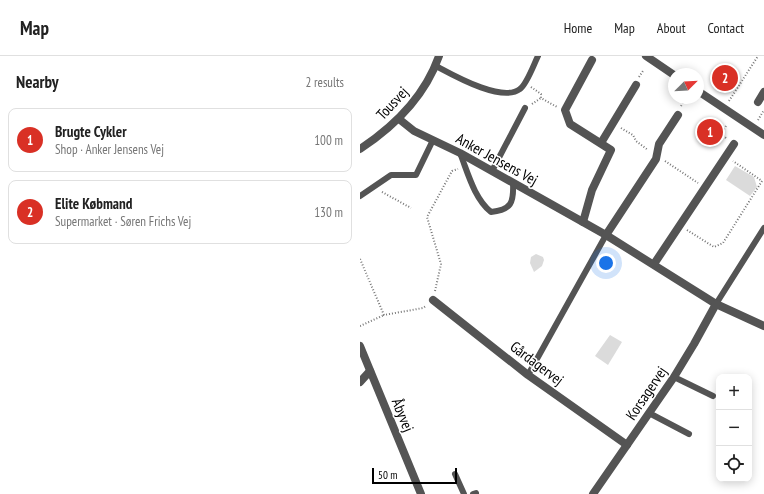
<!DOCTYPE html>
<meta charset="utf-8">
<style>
body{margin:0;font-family:"PT Sans Narrow",sans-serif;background:#f6f6f6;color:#222}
.controls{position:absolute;right:12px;bottom:12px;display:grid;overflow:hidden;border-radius:8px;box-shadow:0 2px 10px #0003}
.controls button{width:36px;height:36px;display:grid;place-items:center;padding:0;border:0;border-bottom:1px solid #e0e0e0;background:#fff;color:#222;font:20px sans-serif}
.compass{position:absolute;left:308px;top:12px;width:36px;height:36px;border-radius:50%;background:#fff;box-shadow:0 2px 10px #0003;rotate:66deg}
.scale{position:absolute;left:12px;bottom:10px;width:85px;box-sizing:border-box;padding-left:4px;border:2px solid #000;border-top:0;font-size:11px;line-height:14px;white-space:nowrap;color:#000;-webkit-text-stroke:3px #fff;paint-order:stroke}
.you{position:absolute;left:246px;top:207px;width:14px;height:14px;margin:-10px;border:3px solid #fff;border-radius:50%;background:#1a73e8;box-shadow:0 0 0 6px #1a73e833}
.badge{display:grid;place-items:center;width:26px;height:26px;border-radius:50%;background:#d93025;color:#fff;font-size:13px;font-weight:700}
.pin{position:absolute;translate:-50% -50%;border:2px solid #fff;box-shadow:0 1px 4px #0006}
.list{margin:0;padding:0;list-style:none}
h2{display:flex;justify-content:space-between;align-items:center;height:52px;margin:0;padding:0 16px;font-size:17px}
h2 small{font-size:13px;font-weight:400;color:#767676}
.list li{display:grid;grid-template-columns:26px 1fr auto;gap:12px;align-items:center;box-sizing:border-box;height:64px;margin:0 8px 8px;padding:0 8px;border:1px solid #e0e0e0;border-radius:8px}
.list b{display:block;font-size:15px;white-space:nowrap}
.list p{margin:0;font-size:13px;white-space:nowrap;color:#767676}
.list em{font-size:13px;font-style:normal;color:#767676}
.icon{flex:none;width:22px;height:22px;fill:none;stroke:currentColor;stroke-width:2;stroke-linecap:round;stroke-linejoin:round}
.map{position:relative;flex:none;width:404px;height:438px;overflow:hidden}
header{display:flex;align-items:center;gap:24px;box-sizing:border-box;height:56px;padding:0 20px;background:#fff;border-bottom:1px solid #e0e0e0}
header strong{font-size:19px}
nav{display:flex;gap:22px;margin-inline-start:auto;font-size:14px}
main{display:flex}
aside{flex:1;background:#fff}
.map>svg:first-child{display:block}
</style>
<header>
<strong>Map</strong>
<nav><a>Home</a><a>Map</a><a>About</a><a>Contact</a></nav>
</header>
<main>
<aside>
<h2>Nearby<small>2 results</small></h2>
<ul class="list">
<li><span class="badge">1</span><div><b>Brugte Cykler</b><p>Shop · Anker Jensens Vej</p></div><em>100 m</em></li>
<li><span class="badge">2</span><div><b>Elite Købmand</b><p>Supermarket · Søren Frichs Vej</p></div><em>130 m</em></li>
</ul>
</aside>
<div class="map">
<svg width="404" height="438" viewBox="0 0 404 438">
<rect width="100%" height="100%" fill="#fff"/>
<g fill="#dbdbdb">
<polygon points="375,110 394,121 397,131 390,140 366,124"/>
<polygon points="176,198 183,201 184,204 182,210 174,216 170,207 171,201"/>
<polygon points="250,279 262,286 248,309 235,300"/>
</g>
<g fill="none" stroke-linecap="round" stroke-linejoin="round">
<g stroke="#767676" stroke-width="2" stroke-dasharray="1 2" stroke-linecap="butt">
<polyline points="279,21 283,15"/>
<polyline points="171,31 181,38 181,42 197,51"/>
<polyline points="369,45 398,0"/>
<polyline points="172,48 181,42"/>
<polyline points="321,50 325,43"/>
<polyline points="398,64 404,54"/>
<polyline points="261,72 273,79 276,85 288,94"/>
<polyline points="366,82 361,78 366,70"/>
<polyline points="305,105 338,127"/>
<polyline points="22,136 51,152"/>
<polyline points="327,174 354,191 363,187 402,125 373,105"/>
<polyline points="0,203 24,259 63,252 66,250"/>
<polyline points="75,235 81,208 67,161 92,115 98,113"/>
<polyline points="0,270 24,259"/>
</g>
<g stroke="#545454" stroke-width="6">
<path d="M76,10C93,19 142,47 160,33C167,28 174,8 178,0"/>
<path d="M100,97C108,117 114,142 131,156C151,154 154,147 153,127"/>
<polyline points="132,115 165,52"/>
<polyline points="0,140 31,119 56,119 73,84"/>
<polyline points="356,248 404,172"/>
<polyline points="168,319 246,179"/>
<polyline points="314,321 353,340"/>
<polyline points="289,357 329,378"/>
<polyline points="95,418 104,438"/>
<polyline points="113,438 116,437"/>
</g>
<g stroke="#545454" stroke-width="8">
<polyline points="398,46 404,36"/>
<polyline points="39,63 54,75 100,97 246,179 356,248 404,270"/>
<polyline points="241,87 276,29"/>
<path d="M0,93C35,70 65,40 79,0"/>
<polyline points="223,166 232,134 251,94 210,68 205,54 232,4"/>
<polyline points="246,179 296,103 299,88 318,59"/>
<polyline points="294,208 374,88"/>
<polyline points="73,244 168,319 267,389"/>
<polyline points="0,290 61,438"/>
<polyline points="0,326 10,315"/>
<polyline points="233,438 314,321 334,288 356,248"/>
</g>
<g stroke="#545454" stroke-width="8">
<polyline points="286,0 314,19"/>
<polyline points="338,35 404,79"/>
</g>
</g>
<g text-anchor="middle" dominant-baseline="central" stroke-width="3" stroke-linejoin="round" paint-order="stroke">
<g font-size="15" fill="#000" stroke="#fff">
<text transform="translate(32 47) rotate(-47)">Tousvej</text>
<text transform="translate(137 103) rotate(29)">Anker Jensens Vej</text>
<text transform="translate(177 307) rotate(37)">Gårdagervej</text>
<text transform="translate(286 337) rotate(-56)">Korsagervej</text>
<text transform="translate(43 359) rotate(68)">Åbyvej</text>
</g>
</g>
</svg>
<div class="controls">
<button>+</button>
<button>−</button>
<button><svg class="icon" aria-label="locate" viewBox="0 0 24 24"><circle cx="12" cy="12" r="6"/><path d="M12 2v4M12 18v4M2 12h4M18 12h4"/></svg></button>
</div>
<svg class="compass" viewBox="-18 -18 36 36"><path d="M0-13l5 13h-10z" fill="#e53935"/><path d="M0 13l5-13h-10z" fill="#767676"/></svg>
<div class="scale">50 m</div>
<div class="you"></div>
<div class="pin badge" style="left:350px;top:76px">1</div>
<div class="pin badge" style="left:365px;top:22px">2</div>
</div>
</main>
